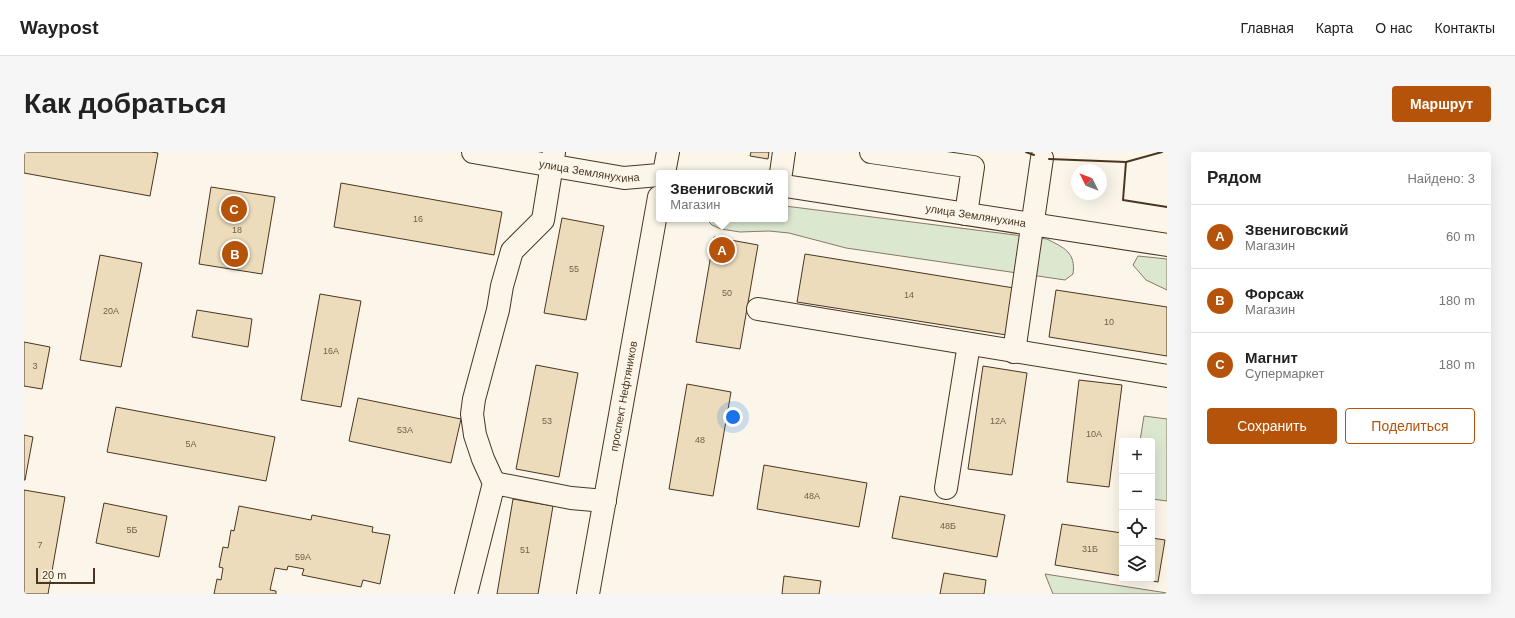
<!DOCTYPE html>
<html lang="ru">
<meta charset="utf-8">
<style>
body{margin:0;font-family:Arial,sans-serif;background:#f6f6f6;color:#222}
.controls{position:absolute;right:12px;bottom:12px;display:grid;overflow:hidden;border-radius:4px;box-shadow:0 4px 16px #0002}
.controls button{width:36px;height:36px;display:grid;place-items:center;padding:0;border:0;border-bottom:1px solid #e0e0e0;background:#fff;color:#222;font:20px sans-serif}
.compass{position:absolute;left:1047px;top:12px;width:36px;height:36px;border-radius:50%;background:#fff;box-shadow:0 4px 16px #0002;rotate:312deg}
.scale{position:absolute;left:12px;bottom:10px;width:59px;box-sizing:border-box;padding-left:4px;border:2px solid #4a3520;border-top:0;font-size:11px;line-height:14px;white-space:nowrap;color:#4a3520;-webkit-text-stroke:3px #fbf6e9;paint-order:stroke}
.you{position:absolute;left:709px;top:265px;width:14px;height:14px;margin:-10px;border:3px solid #fff;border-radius:50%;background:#1a73e8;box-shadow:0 0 0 6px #1a73e833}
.badge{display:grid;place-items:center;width:26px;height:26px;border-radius:50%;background:#b45309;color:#fff;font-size:13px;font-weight:700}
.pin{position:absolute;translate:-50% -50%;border:2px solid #fff;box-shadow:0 1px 4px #0006}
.popup{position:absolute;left:632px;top:18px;width:132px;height:52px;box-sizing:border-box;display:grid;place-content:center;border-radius:4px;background:#fff;filter:drop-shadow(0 1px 3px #0005);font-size:13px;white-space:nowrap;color:#767676}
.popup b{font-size:15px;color:#222}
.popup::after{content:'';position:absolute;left:50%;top:100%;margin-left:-8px;border:8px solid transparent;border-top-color:#fff}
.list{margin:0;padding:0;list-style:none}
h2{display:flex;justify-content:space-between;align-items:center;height:52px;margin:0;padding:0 16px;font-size:17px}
h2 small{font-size:13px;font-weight:400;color:#767676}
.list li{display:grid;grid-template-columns:26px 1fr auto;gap:12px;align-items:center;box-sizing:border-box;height:64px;padding:0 16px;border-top:1px solid #e0e0e0}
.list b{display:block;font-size:15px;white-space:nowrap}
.list p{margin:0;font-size:13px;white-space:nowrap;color:#767676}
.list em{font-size:13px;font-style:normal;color:#767676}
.actions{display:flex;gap:8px;padding:12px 16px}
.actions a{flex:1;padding:9px 0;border:1px solid #b45309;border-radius:4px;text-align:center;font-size:14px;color:#b45309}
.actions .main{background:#b45309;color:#fff}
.icon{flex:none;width:22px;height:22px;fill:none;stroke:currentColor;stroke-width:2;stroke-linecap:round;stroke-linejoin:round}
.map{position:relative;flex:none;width:1143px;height:442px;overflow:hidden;border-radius:4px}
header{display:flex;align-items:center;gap:24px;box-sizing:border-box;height:56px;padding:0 20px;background:#fff;border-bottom:1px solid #e0e0e0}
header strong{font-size:19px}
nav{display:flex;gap:22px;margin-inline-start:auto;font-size:14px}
.intro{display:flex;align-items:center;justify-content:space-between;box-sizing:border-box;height:96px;padding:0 24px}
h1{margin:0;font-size:28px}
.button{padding:10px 18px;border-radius:4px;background:#b45309;color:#fff;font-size:14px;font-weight:700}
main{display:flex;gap:24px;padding:0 24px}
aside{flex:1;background:#fff;border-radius:4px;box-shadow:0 4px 16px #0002}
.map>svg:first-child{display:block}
</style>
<header>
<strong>Waypost</strong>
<nav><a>Главная</a><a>Карта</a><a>О нас</a><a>Контакты</a></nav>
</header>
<div class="intro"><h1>Как добраться</h1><a class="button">Маршрут</a></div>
<main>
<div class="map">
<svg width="1143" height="442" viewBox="0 0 1143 442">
<rect width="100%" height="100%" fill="#fbf6e9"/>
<g fill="#dce7d0" stroke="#887966">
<path d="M761,54L1023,87C1040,96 1052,100 1049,122L1041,128L822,96L765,81L745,79L716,80L697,77L688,73L682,67H761Z"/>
<polygon points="1114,104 1143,107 1143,138 1122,128 1109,113"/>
<polygon points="1120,264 1143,267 1143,349 1128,347 1128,289 1116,289"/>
<polygon points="1021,422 1143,441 1143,442 1029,442"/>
</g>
<g fill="#ecdcbc" stroke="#4a3520">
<polygon points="0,0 127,0 134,1 126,44 0,21"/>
<polygon points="727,0 745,0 744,7 726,4"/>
<polygon points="317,31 478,60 470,103 310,75"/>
<polygon points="187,35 251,45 238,122 175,112"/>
<polygon points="538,66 580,74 562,168 520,161"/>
<polygon points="690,85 734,93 716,197 672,190"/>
<polygon points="781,102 996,137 989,184 773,150"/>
<polygon points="76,103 118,111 97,215 56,208"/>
<polygon points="1032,138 1143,155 1143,204 1025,185"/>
<polygon points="296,142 337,149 317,255 277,248"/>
<polygon points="173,158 228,167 224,195 168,185"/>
<polygon points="0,190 26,195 18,237 0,234"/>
<polygon points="512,213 554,221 535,325 492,317"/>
<polygon points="959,214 1003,221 988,323 944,317"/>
<polygon points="1055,228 1098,233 1085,335 1043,330"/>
<polygon points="663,232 707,240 689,344 645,337"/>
<polygon points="334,246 437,267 427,311 325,289"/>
<polygon points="92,255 251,285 242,329 83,300"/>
<polygon points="0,283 9,285 1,328 0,328"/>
<polygon points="740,313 843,331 835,375 733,357"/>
<polygon points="0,338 41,345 24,442 0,442"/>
<polygon points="876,344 981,363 973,405 868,386"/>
<polygon points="489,347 529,354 514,442 473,442"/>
<polygon points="80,351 143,364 135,405 72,391"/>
<polygon points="215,354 287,368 288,363 349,375 348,380 366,383 356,432 339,428 337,435 278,423 280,417 264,414 263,418 251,416 246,438 252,439 252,442 190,442 193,427 197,428 199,416 195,415 199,395 204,396 207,378 210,379"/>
<polygon points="1038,372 1098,381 1098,424 1031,413"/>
<polygon points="1128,386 1141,388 1134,430 1117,427 1128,427"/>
<polygon points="920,421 962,428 960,442 916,442"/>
<polygon points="760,424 797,429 795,442 758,442"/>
</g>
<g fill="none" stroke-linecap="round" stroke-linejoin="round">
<defs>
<g id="minor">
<path id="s1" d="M449,0L600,26L635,23"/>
<polyline points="847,0 949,15 942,62"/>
<polyline points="757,21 760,0"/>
<path id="s2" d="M761,34L1143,93"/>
<polyline points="734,157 1143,224"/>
<polyline points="990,200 1018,6"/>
<polyline points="470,331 547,346 581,349"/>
<polyline points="922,336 945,192"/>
<polyline points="442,442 470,331 459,307 451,283 448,262 450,247 474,158 478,134 488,99 519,68 530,0"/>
</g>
<g id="major">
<polyline points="640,21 644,0"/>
<path id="s3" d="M564,442L635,45"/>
</g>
</defs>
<use href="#minor" stroke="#4a3520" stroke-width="24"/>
<use href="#major" stroke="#4a3520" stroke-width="24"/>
<use href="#minor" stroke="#fbf6e9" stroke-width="22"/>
<use href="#major" stroke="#fbf6e9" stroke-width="22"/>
<g stroke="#4a3520" stroke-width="2">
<polyline points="1002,0 1010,3"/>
<polyline points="1025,7 1102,10 1099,48 1143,55"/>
<polyline points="1102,10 1138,0"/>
</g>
</g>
<g text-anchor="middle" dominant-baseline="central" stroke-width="3" stroke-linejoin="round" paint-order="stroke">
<g font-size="9" fill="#725f47">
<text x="394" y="67">16</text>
<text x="213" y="78">18</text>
<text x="550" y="117">55</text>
<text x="703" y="141">50</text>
<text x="885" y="143">14</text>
<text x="87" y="159">20А</text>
<text x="1085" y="170">10</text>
<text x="307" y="199">16А</text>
<text x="11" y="214">3</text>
<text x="523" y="269">53</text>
<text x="974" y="269">12А</text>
<text x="381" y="278">53А</text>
<text x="1070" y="282">10А</text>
<text x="676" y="288">48</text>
<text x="167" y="292">5А</text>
<text x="788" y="344">48А</text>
<text x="924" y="374">48Б</text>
<text x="108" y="378">5Б</text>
<text x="16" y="393">7</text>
<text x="1066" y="397">31Б</text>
<text x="501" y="398">51</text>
<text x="279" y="405">59А</text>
</g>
<g font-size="11" fill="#4a3520" stroke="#fbf6e9">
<text stroke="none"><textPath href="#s1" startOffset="118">улица Землянухина</textPath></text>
<text stroke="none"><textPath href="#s2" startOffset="193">улица Землянухина</textPath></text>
<text stroke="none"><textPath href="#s3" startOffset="201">проспект Нефтяников</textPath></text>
</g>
</g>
</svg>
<div class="controls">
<button>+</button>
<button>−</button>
<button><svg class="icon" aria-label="locate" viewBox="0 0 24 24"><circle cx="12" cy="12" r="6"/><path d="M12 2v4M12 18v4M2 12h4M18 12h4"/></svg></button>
<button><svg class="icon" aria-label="layers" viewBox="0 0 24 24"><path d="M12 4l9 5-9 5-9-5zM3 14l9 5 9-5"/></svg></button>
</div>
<svg class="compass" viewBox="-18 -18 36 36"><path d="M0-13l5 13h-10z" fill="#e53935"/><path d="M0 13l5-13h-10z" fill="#767676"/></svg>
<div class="scale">20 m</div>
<div class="you"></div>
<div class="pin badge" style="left:698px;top:98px">A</div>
<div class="popup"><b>Звениговский</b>Магазин</div>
<div class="pin badge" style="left:211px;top:102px">B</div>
<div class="pin badge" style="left:210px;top:57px">C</div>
</div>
<aside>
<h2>Рядом<small>Найдено: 3</small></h2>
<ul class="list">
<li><span class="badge">A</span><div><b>Звениговский</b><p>Магазин</p></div><em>60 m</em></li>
<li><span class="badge">B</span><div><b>Форсаж</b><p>Магазин</p></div><em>180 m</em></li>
<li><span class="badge">C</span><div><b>Магнит</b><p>Супермаркет</p></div><em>180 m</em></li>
</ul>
<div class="actions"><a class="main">Сохранить</a><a>Поделиться</a></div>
</aside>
</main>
